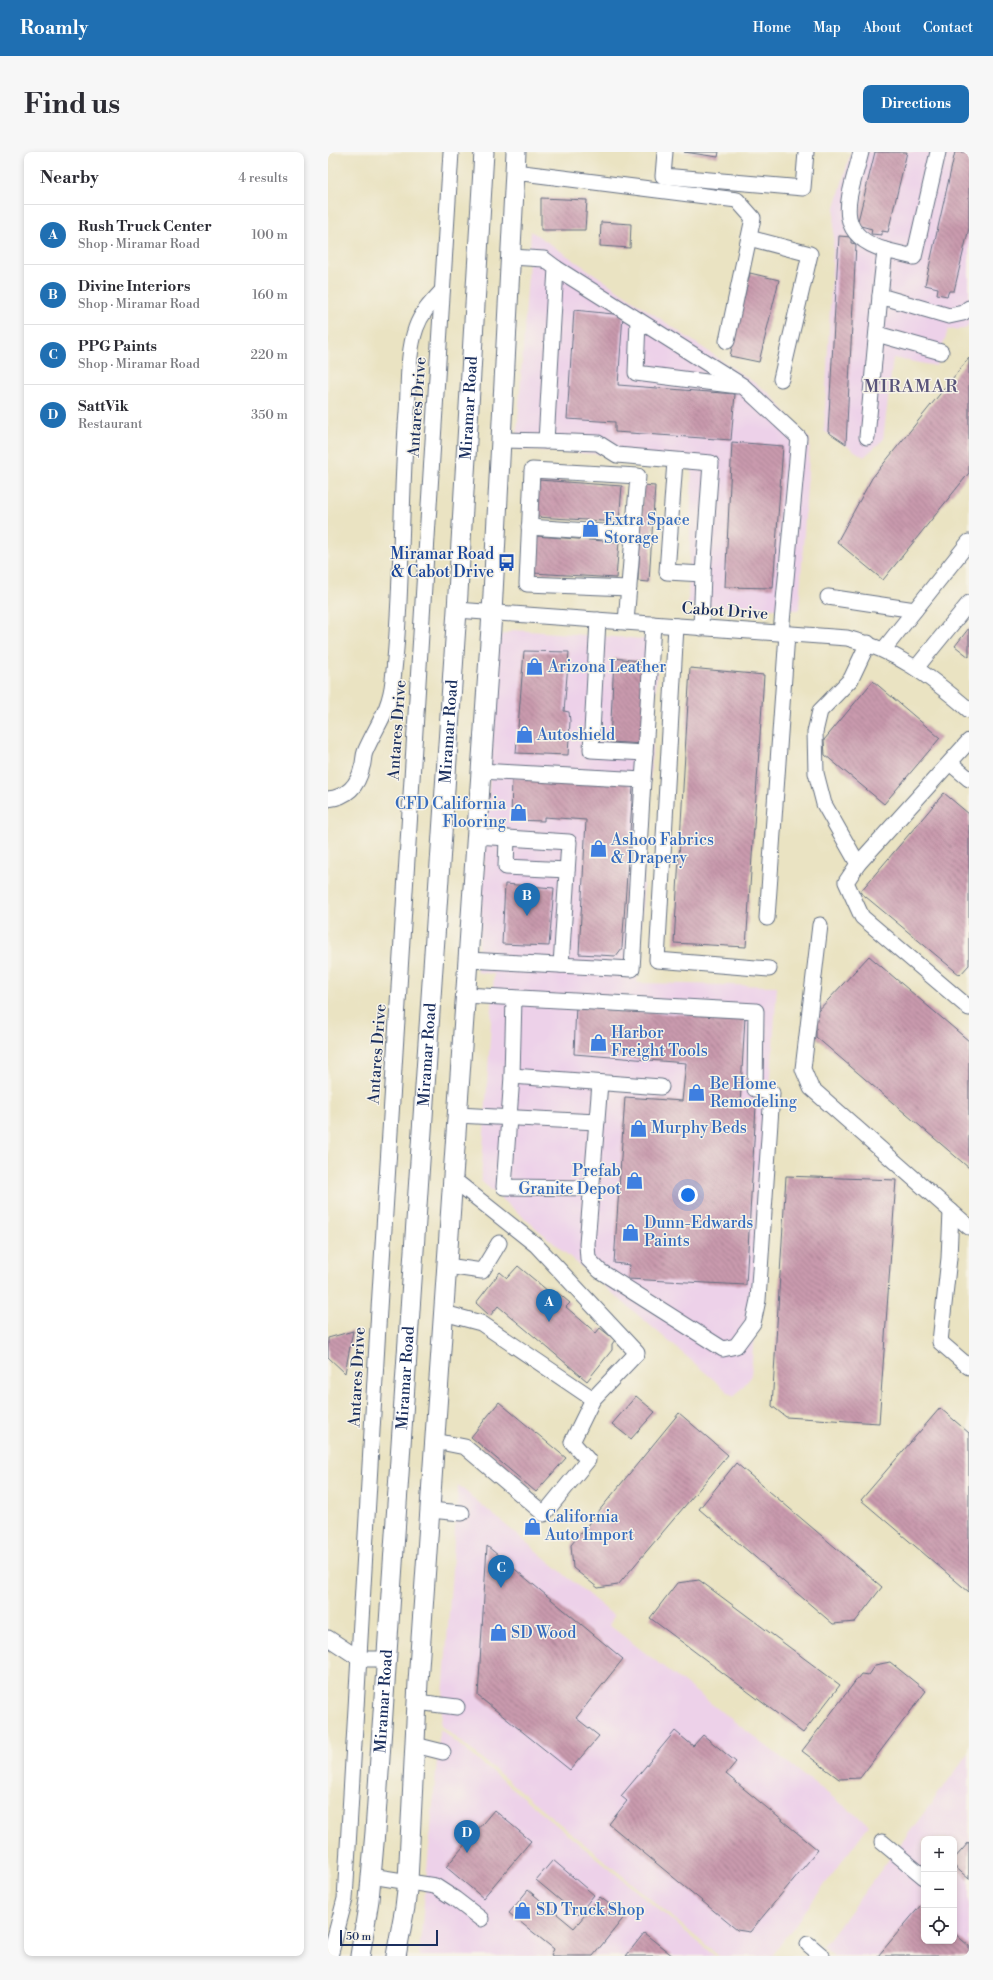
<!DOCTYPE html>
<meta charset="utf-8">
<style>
body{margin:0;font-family:"Libre Bodoni",serif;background:#f7f7f7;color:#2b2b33}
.controls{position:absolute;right:12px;bottom:12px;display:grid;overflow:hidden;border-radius:8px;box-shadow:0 2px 6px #0003}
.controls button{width:36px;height:36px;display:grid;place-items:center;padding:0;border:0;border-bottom:1px solid #e1e1e2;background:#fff;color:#2b2b33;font:20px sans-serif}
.scale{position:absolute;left:12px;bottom:10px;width:98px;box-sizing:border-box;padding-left:4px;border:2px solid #1b2f5e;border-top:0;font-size:11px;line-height:14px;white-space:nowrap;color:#1b2f5e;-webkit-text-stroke:3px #f7f3e8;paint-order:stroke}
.you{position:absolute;left:360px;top:1043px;width:14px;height:14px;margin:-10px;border:3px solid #fff;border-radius:50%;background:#1a73e8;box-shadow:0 0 0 6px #1a73e833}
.badge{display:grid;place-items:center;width:26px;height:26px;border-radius:50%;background:#1f6fb2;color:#fff;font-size:13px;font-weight:700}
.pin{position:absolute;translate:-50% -33px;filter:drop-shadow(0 1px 2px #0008)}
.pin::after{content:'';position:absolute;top:21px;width:14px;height:12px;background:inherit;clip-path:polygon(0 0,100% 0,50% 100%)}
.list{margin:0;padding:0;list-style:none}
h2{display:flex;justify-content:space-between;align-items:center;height:52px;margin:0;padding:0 16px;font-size:17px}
h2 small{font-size:13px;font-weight:400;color:#7c7c81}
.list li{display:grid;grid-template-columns:26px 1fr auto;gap:12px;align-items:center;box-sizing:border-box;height:60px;padding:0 16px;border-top:1px solid #e1e1e2}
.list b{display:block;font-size:15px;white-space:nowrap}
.list p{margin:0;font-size:13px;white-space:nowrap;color:#7c7c81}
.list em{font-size:13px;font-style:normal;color:#7c7c81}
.icon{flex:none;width:22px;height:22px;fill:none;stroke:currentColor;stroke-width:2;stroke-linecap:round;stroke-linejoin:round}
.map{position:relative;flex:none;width:641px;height:1804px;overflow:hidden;border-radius:8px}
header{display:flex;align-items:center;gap:24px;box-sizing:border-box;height:56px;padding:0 20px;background:#1f6fb2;color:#fff}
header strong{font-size:19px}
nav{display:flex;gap:22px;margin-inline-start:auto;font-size:14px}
.intro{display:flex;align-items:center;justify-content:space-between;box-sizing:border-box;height:96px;padding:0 24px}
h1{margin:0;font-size:28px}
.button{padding:10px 18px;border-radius:8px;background:#1f6fb2;color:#fff;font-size:14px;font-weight:700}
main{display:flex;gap:24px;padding:0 24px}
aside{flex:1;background:#fff;border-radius:8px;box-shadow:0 2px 6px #0003}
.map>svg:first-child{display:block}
</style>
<header>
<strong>Roamly</strong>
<nav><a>Home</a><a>Map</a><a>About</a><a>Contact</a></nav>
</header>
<div class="intro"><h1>Find us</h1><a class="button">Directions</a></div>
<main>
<aside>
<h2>Nearby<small>4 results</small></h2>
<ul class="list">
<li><span class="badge">A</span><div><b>Rush Truck Center</b><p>Shop · Miramar Road</p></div><em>100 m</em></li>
<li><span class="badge">B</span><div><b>Divine Interiors</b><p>Shop · Miramar Road</p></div><em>160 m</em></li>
<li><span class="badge">C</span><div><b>PPG Paints</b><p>Shop · Miramar Road</p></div><em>220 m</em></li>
<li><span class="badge">D</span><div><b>SattVik</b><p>Restaurant</p></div><em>350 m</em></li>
</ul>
</aside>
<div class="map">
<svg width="641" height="1804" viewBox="0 0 641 1804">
<defs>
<pattern id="building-back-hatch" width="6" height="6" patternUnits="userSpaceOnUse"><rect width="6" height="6" fill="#c99aad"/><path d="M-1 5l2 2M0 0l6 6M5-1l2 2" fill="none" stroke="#a27e90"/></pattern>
</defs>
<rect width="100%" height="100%" fill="#f7f3e8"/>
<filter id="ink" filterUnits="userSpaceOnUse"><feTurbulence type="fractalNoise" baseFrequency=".025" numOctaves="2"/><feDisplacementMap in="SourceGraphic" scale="8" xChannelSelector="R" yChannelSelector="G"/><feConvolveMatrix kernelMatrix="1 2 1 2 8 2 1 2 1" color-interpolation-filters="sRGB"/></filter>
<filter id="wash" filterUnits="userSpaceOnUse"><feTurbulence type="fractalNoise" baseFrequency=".012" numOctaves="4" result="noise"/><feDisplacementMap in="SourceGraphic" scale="16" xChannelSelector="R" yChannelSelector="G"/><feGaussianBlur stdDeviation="0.9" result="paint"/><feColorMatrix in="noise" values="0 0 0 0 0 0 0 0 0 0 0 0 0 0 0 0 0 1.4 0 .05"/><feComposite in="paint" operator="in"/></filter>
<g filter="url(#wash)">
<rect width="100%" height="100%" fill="#eae3c2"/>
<g fill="#edd1e9" fill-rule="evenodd">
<polygon points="523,0 641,0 641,172 637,177 620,178 608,214 565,206 555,288 536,305 496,279 507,55"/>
<polygon points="203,79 440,240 482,288 471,458 360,453 364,308 188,297"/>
<polygon points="185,478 331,488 309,831 449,834 423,1225 406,1245 153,1029 166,822 149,820 170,495 174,483"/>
<polygon points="130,1333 286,1464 281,1473 541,1673 444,1804 391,1804 113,1573"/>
<polygon points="112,1577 387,1804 91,1804"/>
<path d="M641,1601V1804H506L495,1795ZM596,1687H626V1789H596Z"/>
</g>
<g id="blocks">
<g fill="url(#building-back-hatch)">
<polygon points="356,0 391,0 390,5"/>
<polygon points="547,0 579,0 560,80 554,79 554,83 543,82 544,77 529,73"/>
<polygon points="627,0 641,0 641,76 626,139 621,139 619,144 609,142 610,136 597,133"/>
<polygon points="213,46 259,48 257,78 213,78"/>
<polygon points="273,70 303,72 302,96 272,94"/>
<polygon points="511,84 523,85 523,91 528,92 518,292 500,280"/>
<polygon points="422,121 451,128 431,210 402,204"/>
<polygon points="246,158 295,163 290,233 407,242 403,288 287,280 287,270 239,267"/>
<polygon points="641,206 641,321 555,428 509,390 544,326"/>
<polygon points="404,290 455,294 445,436 397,435"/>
<polygon points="210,328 294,334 291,370 208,365"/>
<polygon points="315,333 327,334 321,430 310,429"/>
<polygon points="207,384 291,390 288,426 205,421"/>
<polygon points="641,476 641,505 627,494"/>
<polygon points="196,499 241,500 236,559 241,560 242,569 240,603 188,601"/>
<polygon points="286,506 320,510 315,592 282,590"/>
<polygon points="362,516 436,523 418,795 346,791"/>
<polygon points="545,529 612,586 556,652 497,603 496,588"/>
<polygon points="184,626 297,630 305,635 294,796 288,804 251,802 258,668 216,665 216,669 183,668"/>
<polygon points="616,641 641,662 641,813 632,823 532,740"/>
<polygon points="177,732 226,736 221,794 174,792"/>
<polygon points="541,804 641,889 641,1016 488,885 488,861"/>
<polygon points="248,852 279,858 417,866 412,953 428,954 418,1133 300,1127 302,1113 286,1111 297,945 354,949 358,911 246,902"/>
<polygon points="458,1024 568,1028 551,1271 458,1265 444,1254"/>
<polygon points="190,1114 226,1144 229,1140 242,1151 238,1155 268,1181 272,1176 287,1188 284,1192 284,1198 259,1229 170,1154 162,1164 148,1151 172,1120 179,1126"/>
<polygon points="25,1179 17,1221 0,1205 0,1186"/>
<polygon points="308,1244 327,1260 303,1287 284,1272"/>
<polygon points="171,1250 238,1306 208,1340 143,1285"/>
<polygon points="612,1256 641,1281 641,1440 533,1348"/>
<polygon points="351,1261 400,1303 290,1433 270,1436 245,1416 243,1393"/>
<polygon points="408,1311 554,1435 527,1470 505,1472 371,1357"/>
<polygon points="159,1394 295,1507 248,1566 271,1584 242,1618 150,1544"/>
<polygon points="371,1428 512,1533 475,1581 322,1466 349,1431"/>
<polygon points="562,1510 598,1539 532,1626 511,1627 474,1599 533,1522 540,1523 547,1513"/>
<polygon points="347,1579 365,1594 375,1583 408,1610 398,1622 490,1698 422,1780 409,1778 281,1672 299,1649 293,1644"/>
<polygon points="166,1658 203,1689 155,1746 118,1715"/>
<polygon points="641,1690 641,1727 626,1714 626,1707"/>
<polygon points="225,1708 266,1743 250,1763 208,1728"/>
<polygon points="200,1738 246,1776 272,1745 297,1764 265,1804 225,1804 223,1803 226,1797 181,1761"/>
<polygon points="593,1753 596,1756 596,1789 626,1789 626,1781 641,1794 641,1804 550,1804"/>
<polygon points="316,1781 345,1804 298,1804"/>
</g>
</g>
</g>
<g filter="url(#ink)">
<use href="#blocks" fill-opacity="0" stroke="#636e81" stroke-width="1"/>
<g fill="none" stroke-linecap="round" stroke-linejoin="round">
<defs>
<g id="minor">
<polyline points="337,0 335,24 475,36 478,0"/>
<path d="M533,0C523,42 501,81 557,98"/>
<polyline points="187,20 409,48 425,66 399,189"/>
<polyline points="421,86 482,102 453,227"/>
<polyline points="183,105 216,107 228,116 218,289 270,291 289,303 383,311 375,422 339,420 347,309"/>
<polyline points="228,116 415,234 471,286 453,481"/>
<polyline points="552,144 557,98 586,105 610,0"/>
<polyline points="310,168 308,221 410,234"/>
<polyline points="549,182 613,200"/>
<polyline points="539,285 552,144 621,164 635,161 641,156"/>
<polyline points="173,288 218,289"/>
<polyline points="201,375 305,382"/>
<polyline points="500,445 587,458"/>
<path d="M129,458L519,486C568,498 603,525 641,558"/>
<polyline points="270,468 263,598 317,601 325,472"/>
<polyline points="298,470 310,324 204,318 199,432 301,436"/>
<polyline points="348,474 329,808 441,817"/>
<polyline points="373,476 375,422"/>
<polyline points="556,497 641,390"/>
<polyline points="588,516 641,451"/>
<polyline points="641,589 530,712 518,730 534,765 641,856"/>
<polyline points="622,611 641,627"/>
<polyline points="315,628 317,601"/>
<path d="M0,647C19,645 30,634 34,615C36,610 35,605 37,600C48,574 62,559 65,528C75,439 72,349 79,260C81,232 79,202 88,176C93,161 104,150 114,139"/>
<polyline points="148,684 241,690 233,813"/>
<polyline points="179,686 178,715 239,718"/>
<polyline points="530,712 496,652 488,621 487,580 492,559 523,527 540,491"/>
<polyline points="439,766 459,482"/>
<polyline points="492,773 475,917 483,936 641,1075"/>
<polyline points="140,808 304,817 315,628 153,619"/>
<polyline points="137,843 428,859 427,937 444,941 430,1148 425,1171 408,1194 395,1197 272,1119 260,1107 259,1092 272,931"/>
<polyline points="186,846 184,924 176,1035 264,1036"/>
<polyline points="184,924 333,935"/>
<polyline points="129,963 269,970"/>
<polyline points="623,1059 621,1106 612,1190 641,1215"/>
<polyline points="119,1114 154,1119 171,1091"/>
<polyline points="116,1161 153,1171 265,1247 309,1201 208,1093 125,1027"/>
<polyline points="107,1289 137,1295 216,1362 260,1308 244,1290 265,1247"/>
<polyline points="102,1358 134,1361"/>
<polyline points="0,1486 32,1507 58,1507"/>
<polyline points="89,1550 129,1555"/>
<polyline points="87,1593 115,1600"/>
<polyline points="554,1690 596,1725"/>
<polyline points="43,1724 107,1734 127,1747 153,1767"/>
<polyline points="480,1792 494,1804"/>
<polyline points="2,1804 17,1747 51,1157 123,0"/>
</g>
<g id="major">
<path id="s1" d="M32,1804L41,1748L47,1680L129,458L156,0"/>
<polyline points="68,1804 77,1755 80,1729 90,1530 164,461 188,0"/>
</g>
</defs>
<use href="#minor" stroke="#636e81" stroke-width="17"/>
<use href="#major" stroke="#636e81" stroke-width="21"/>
<use href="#minor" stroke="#fff" stroke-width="15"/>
<use href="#major" stroke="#fff" stroke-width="19"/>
</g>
</g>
<defs>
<symbol id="shop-bare" viewBox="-9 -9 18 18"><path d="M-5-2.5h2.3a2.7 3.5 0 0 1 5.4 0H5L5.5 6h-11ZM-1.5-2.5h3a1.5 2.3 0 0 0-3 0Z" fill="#3f7fe0" stroke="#f7f3e8" stroke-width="2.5" paint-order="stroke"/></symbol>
<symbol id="bus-bare" viewBox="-9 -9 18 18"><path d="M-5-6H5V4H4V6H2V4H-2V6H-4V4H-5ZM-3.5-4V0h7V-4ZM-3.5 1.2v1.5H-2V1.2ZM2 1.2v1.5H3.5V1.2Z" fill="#1a4fb4" stroke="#f7f3e8" stroke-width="2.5" paint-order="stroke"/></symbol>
</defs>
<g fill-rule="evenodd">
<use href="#shop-bare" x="250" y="364" width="25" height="25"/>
<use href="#bus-bare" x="166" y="398" width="25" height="25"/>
<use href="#shop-bare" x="194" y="502" width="25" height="25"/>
<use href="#shop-bare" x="184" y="570" width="25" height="25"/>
<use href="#shop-bare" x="178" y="648" width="25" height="25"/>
<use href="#shop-bare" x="258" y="684" width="25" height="25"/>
<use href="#shop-bare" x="258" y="878" width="25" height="25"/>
<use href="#shop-bare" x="356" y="928" width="25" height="25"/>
<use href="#shop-bare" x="298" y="964" width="25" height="25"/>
<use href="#shop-bare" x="294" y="1016" width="25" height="25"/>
<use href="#shop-bare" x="290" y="1068" width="25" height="25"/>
<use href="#shop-bare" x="192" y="1362" width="25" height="25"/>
<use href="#shop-bare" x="158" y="1468" width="25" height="25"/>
<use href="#shop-bare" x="182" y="1746" width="25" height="25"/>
</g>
<g text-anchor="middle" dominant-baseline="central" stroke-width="3" stroke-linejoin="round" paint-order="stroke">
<g font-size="16" fill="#1b2f5e" stroke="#f7f3e8">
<text transform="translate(89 255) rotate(-86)">Antares Drive</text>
<text stroke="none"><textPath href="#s1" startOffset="1552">Miramar Road</textPath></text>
<text transform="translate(397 459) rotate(4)">Cabot Drive</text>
<text transform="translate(69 578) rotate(-86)">Antares Drive</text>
<text stroke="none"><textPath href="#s1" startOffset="1228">Miramar Road</textPath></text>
<text transform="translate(49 902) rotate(-86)">Antares Drive</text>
<text stroke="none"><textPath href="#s1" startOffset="904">Miramar Road</textPath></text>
<text transform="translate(29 1225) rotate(-87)">Antares Drive</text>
<text stroke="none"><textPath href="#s1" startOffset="580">Miramar Road</textPath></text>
<text stroke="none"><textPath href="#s1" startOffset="256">Miramar Road</textPath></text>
</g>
<g font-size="16" fill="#366cbe" stroke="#f7f3e8" text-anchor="start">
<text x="276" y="368">Extra Space<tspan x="276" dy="18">Storage</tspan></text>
<text x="220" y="515">Arizona Leather</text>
<text x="209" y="583">Autoshield</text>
<text x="178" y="652" text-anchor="end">CFD California<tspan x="178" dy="18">Flooring</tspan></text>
<text x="283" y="688">Ashoo Fabrics<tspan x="283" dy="18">&amp; Drapery</tspan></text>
<text x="283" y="881">Harbor<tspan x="283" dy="18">Freight Tools</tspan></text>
<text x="382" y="932">Be Home<tspan x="382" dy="18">Remodeling</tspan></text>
<text x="323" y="976">Murphy Beds</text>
<text x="293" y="1019" text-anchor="end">Prefab<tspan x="293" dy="18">Granite Depot</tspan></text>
<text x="316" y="1071">Dunn-Edwards<tspan x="316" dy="18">Paints</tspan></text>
<text x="217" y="1365">California<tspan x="217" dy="18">Auto Import</tspan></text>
<text x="183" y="1481">SD Wood</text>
<text x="208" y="1758">SD Truck Shop</text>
</g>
<g font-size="16" fill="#164399" stroke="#f7f3e8" text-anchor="end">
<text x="166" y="402">Miramar Road<tspan x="166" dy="18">&amp; Cabot Drive</tspan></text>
</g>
<g font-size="18" letter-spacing="1" fill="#58547a" stroke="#f7f3e8">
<text x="583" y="234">MIRAMAR</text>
</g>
</g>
</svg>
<div class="controls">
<button>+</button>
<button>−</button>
<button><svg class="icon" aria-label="locate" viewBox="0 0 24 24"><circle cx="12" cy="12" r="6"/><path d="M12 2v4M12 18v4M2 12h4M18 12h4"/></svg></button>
</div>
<div class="scale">50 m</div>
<div class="you"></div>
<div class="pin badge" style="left:221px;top:1170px">A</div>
<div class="pin badge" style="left:199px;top:764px">B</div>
<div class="pin badge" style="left:173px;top:1436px">C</div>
<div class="pin badge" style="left:139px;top:1701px">D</div>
</div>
</main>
